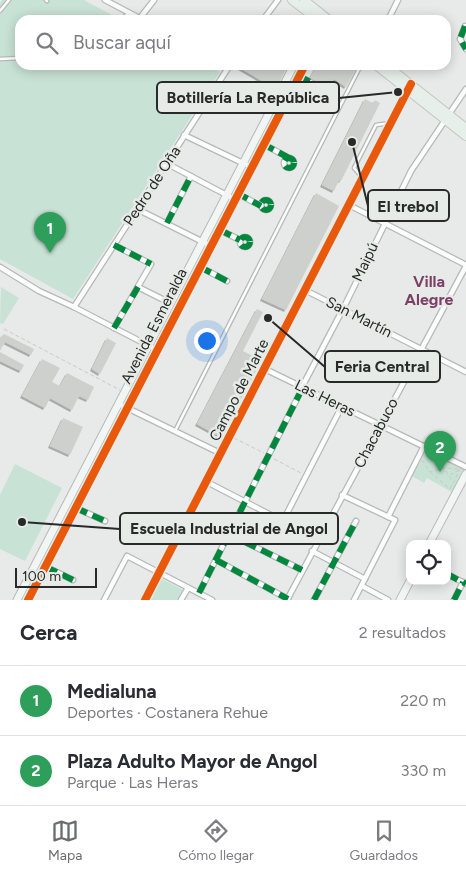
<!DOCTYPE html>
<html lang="es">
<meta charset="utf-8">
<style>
body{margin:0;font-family:Figtree,sans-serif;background:#f2f2f3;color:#2b2b33}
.controls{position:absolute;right:15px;bottom:15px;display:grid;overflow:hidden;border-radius:10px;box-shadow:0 2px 12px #0003}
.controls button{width:45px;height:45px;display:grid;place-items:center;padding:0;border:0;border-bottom:1px solid #e1e1e2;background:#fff;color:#2b2b33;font:25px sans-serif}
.scale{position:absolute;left:15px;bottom:12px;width:82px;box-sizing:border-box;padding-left:5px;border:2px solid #282a29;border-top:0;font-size:14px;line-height:18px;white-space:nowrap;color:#282a29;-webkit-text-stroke:4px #e6ebe8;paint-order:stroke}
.you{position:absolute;left:206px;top:340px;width:18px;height:18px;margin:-12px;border:4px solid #fff;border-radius:50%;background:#1a73e8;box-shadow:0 0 0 8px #1a73e833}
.badge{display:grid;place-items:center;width:32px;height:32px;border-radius:50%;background:#6b6d6c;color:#fff;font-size:16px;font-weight:700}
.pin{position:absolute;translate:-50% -41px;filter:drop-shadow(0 1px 2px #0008)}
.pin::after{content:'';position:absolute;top:26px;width:18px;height:15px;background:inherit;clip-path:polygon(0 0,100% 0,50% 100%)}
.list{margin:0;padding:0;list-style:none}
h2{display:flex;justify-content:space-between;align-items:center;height:65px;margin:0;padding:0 20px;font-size:21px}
h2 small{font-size:16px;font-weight:400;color:#7c7c81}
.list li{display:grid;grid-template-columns:32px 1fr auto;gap:15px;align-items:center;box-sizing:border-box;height:70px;padding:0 20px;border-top:1px solid #e1e1e2}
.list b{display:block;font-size:19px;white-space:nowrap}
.list p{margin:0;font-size:16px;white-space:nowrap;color:#7c7c81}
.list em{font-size:16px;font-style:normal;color:#7c7c81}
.icon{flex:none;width:28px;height:28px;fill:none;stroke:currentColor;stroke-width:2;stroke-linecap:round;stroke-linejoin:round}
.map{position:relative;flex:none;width:466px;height:600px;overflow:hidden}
.search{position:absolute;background:#fff;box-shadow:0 2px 12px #0003;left:15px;right:15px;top:15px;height:55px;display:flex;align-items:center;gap:12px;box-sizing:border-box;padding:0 18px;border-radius:15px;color:#7c7c81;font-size:19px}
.sheet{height:205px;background:#fff}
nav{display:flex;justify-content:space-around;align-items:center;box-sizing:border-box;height:70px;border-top:1px solid #e1e1e2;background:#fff;font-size:14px;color:#7c7c81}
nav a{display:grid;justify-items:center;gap:2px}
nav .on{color:#6b6d6c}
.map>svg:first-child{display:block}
</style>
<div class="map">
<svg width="466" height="600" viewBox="0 0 466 600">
<defs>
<filter id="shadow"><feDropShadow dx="-2" dy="2" stdDeviation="0" flood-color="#0004"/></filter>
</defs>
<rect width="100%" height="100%" fill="#e7eae8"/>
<g fill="#c8e2d5">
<polygon points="2,0 84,0 121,20 20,20 20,65 206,65 220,72 73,299 0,259 0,3"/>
<polygon points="1,287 19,298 3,324 0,323"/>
<polygon points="427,449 466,468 466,473 455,494 427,478 424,483 412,476"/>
<polygon points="15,464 62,488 25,561 0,549 0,495"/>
<polygon points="160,578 183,590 177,600 148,600"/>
</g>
<g fill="#ced0ce" filter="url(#shadow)">
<polygon points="242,65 288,65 276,89 240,68"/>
<polygon points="317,65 358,65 346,87 334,79 328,87 310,78"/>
<polygon points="365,99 373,103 375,100 380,103 341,181 339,180 334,191 322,185"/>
<polygon points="316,193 339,206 286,310 262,299"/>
<polygon points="257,309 263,312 243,351 257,358 253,367 257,369 221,437 197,424"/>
<polygon points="4,334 34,349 31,355 5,342 0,351 0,338"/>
<polygon points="107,338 116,343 100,374 92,369"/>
<polygon points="0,352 24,365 21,371 0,361"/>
<polygon points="42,359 60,368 52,382 60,386 67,373 94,387 88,400 79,396 72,410 50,398 45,408 22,396"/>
<polygon points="63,418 83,427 70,455 50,446"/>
</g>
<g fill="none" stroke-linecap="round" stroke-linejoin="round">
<defs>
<g id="lane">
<polyline points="46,0 47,1"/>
<polyline points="0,11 9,0"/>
<polyline points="122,20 129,12"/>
<polyline points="0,59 20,58"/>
<polyline points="362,177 354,168 376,125 390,123"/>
<polyline points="175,431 361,65"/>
</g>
<g id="street">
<polyline points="105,0 143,20"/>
<polyline points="140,18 154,0"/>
<polyline points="263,20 278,0"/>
<polyline points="388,20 398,0"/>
<polyline points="465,26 460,39 466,49"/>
<polyline points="299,76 334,95"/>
<polyline points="184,135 251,167"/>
<polyline points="263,144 291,159"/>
<circle cx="289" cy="163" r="5"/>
<polyline points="166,163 234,199"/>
<polyline points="238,194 261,206"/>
<circle cx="266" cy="205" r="5"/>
<polyline points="349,205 466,265"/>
<polyline points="137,209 211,246"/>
<polyline points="167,223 191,176"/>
<polyline points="220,230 240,240"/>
<circle cx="245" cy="242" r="5"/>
<polyline points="114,245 151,264 114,328"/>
<polyline points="0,267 39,291 74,307 157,350"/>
<polyline points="200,267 227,281"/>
<polyline points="138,287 170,303"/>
<polyline points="305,290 466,372"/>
<polyline points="74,307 230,65"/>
<polyline points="265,369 466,467"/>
<polyline points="302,387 343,309 411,171 466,89"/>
<polyline points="119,404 222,454"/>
<polyline points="207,482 319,540"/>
<polyline points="342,495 395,520 354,600"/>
<polyline points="76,508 105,521"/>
<polyline points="388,517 424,446"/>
<polyline points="283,521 342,406"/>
<polyline points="229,534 302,570"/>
<polyline points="312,551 365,579"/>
<polyline points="216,560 288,599"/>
<polyline points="46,567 73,580"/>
<polyline points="447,574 466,584"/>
<polyline points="362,586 388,600"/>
<polyline points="199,593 303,387"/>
<polyline points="104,600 127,556 212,600"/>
<polyline points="145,600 408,90"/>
<polyline points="181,600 188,588"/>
<polyline points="287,600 466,266"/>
<polyline points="314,600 356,521"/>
<polyline points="454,600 463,582"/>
</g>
<g id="secondary">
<polyline points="429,544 466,474"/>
<polyline points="17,600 294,65"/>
<polyline points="28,600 305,65"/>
<polyline points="400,600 410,581"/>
</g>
<g id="primary">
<polyline points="292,0 318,20"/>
<polyline points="304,0 329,20"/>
<polyline points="376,65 466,136"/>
<polyline points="386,65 466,128"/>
</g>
</defs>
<use href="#lane" stroke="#b7b9b8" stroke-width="5"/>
<use href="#street" stroke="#b7b9b8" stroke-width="7"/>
<use href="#secondary" stroke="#b7b9b8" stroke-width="9"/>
<use href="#primary" stroke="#c3c5c4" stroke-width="10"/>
<g stroke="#c9c9c9" stroke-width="1" stroke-dasharray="4 2.5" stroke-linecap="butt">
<polyline points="4,329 120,390"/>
<polyline points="234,438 264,453"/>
<polyline points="426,454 444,468 452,481"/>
<polyline points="274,459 301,473"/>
<polyline points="422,460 430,472 444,468 459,469"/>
<polyline points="430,472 450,489 460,469"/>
<polyline points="450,475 459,470"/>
</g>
<use href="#lane" stroke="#fbfcfc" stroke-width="2.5"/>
<use href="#street" stroke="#fbfcfc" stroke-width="4.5"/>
<use href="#secondary" stroke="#f1f6f4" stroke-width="7"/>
<use href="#primary" stroke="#e7efeb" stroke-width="8"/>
<g stroke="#00873e" stroke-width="6" stroke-dasharray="12 6" stroke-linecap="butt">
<polyline points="465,26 460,39 466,49"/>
<polyline points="299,76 334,95"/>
<polyline points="263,144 291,159"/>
<circle cx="289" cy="163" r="5"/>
<polyline points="237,193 261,206"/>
<circle cx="266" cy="205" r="5"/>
<polyline points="167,223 191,176"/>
<polyline points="220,230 240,240"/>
<circle cx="245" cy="242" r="5"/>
<polyline points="114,245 151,264"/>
<polyline points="200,267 227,281"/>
<polyline points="114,328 138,287"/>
<polyline points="76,508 105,521"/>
<polyline points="229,534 302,570"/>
<polyline points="216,560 288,599"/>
<polyline points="46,567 73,580"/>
<polyline points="447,574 466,584"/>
<polyline points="199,593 303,387"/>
<polyline points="314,600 356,521"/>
<polyline points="454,600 463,582"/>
</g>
<defs>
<g id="cycleway">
<polyline points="28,600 305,65"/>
<polyline points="145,600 411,84"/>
</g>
</defs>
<use href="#cycleway" stroke="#e6ebe8" stroke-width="11"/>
<use href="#cycleway" stroke="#e8590c" stroke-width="8"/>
</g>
<g text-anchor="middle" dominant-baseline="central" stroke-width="5" stroke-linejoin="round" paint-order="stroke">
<g font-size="15" fill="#282a29" stroke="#e6ebe8">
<text transform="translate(152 186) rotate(-57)">Pedro de Oña</text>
<text transform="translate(365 262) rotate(-65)">Maipú</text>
<text transform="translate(359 317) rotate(27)">San Martín</text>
<text transform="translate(154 326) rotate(-63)">Avenida Esmeralda</text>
<text transform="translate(239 390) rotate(-63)">Campo de Marte</text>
<text transform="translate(325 398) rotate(26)">Las Heras</text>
<text transform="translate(376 433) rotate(-62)">Chacabuco</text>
</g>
<g font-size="16" font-weight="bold" fill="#7e3f66" stroke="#e6ebe8">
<text x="429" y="281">Villa<tspan x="429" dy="18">Alegre</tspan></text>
</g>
</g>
<path fill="none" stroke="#282a29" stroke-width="2" d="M398 92L339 98M352 142L368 206M268 318L325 367M22 522L120 529"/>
<g fill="#282a29" stroke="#e6ebe8" stroke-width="2">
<circle cx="398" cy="92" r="5"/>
<circle cx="352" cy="142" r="5"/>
<circle cx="268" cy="318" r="5"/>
<circle cx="22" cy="522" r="5"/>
</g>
<g fill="#e6ebe8" stroke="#282a29" stroke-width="2">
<rect x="157" y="82" width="182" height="31" rx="5"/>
<rect x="368" y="190" width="81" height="31" rx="5"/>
<rect x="325" y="351" width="115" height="31" rx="5"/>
<rect x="120" y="513" width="218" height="31" rx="5"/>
</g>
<g font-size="16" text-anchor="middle" font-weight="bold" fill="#282a29">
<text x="248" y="103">Botillería La República</text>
<text x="408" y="212">El trebol</text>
<text x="382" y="372">Feria Central</text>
<text x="229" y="534">Escuela Industrial de Angol</text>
</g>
</svg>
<div class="controls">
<button><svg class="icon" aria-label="locate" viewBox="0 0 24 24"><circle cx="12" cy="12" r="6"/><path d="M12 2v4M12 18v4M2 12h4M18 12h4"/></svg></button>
</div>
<div class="scale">100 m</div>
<div class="you"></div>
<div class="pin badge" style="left:50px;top:253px;background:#2e9e5b">1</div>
<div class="pin badge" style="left:440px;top:472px;background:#2e9e5b">2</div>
<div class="search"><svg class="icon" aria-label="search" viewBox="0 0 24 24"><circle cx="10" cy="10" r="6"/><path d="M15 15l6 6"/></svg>Buscar aquí</div>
</div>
<section class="sheet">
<h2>Cerca<small>2 resultados</small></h2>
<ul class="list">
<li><span class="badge" style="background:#2e9e5b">1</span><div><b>Medialuna</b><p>Deportes · Costanera Rehue</p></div><em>220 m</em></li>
<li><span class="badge" style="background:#2e9e5b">2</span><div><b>Plaza Adulto Mayor de Angol</b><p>Parque · Las Heras</p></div><em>330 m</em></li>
</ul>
</section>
<nav>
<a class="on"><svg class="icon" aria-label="map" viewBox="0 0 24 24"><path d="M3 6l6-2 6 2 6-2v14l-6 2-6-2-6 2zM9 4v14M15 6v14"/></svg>Mapa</a>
<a><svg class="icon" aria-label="directions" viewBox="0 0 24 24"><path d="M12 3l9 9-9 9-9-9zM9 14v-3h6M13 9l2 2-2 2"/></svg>Cómo llegar</a>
<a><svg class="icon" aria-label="saved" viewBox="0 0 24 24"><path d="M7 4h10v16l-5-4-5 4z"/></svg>Guardados</a>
</nav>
